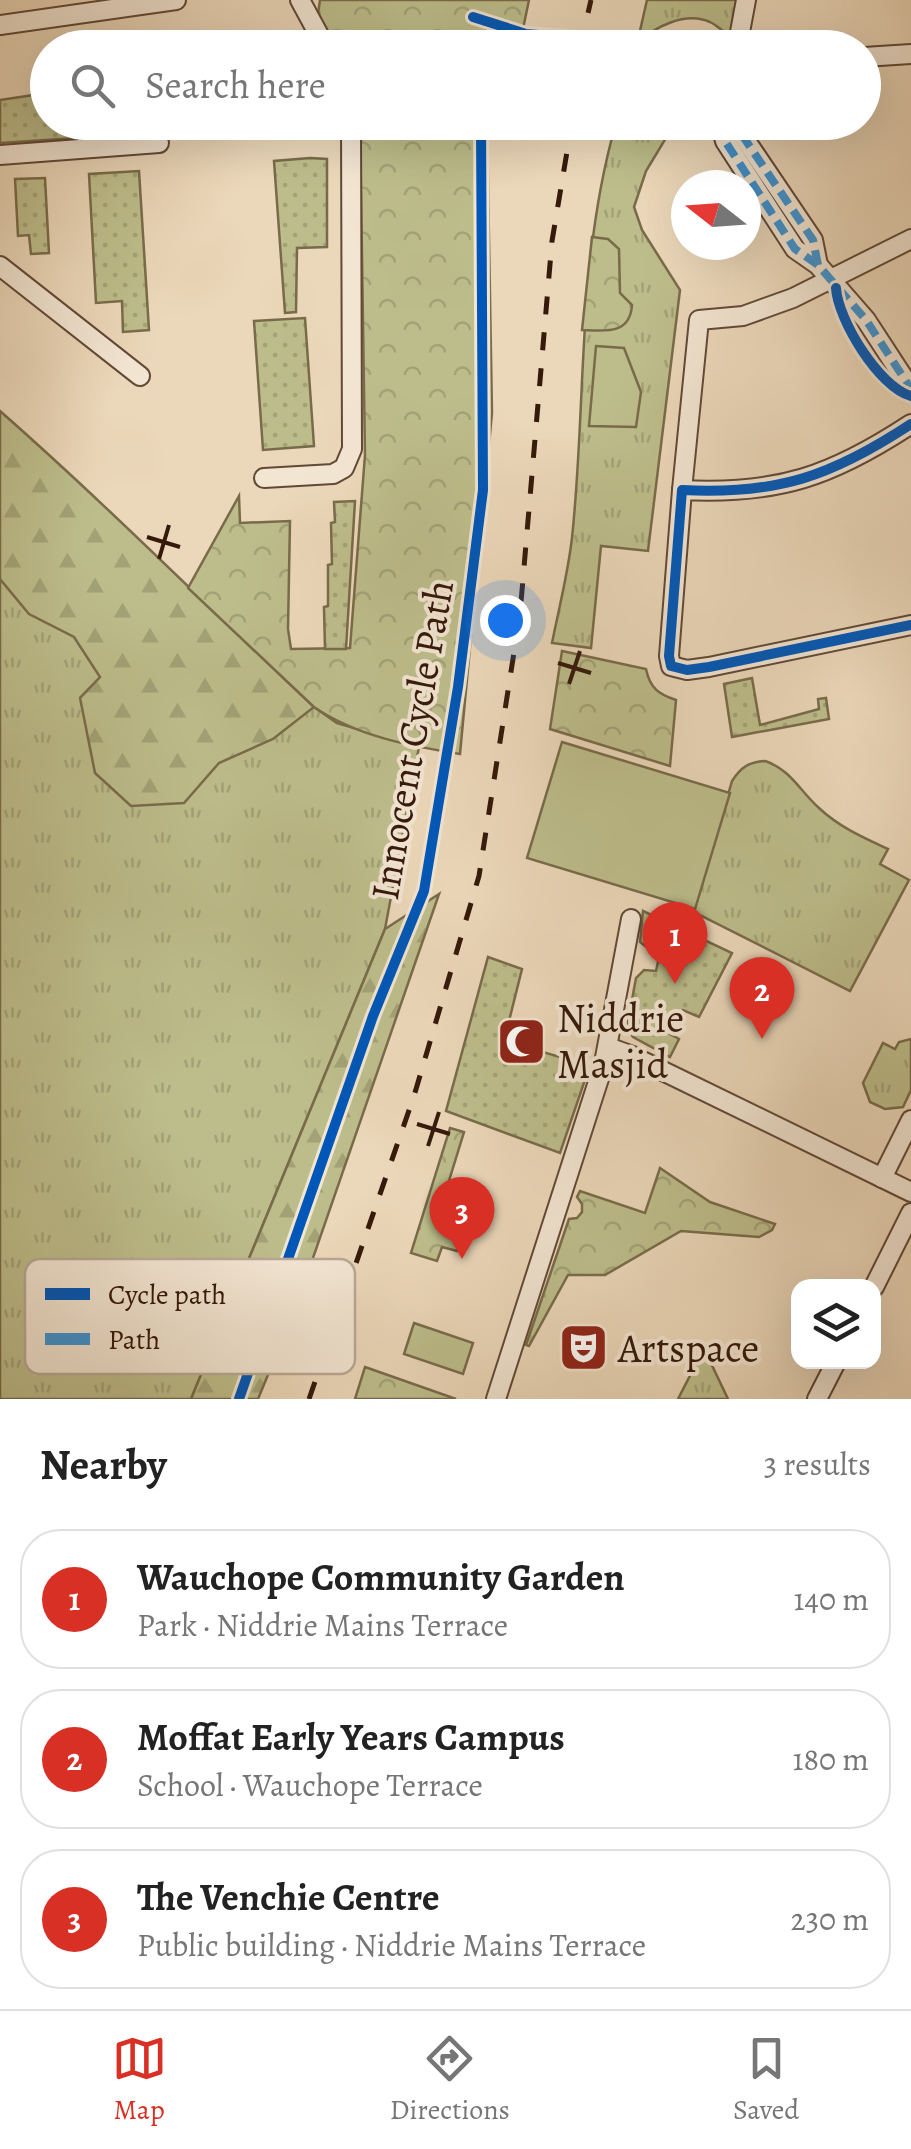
<!DOCTYPE html>
<meta charset="utf-8">
<style>
body{margin:0;font-family:Alegreya,serif;background:#f6f6f6;color:#222}
.controls{position:absolute;right:30px;bottom:30px;display:grid;overflow:hidden;border-radius:20px;box-shadow:0 10px 40px #0002}
.controls button{width:90px;height:90px;display:grid;place-items:center;padding:0;border:0;border-bottom:2px solid #e0e0e0;background:#fff;color:#222;font:50px sans-serif}
.compass{position:absolute;left:671px;top:170px;width:90px;height:90px;border-radius:50%;background:#fff;box-shadow:0 10px 40px #0002;rotate:287deg}
.you{position:absolute;left:505px;top:620px;width:35px;height:35px;margin:-25px;border:8px solid #fff;border-radius:50%;background:#1a73e8;box-shadow:0 0 0 15px #1a73e833}
.badge{display:grid;place-items:center;width:65px;height:65px;border-radius:50%;background:#d93025;color:#fff;font-size:32px;font-weight:700}
.pin{position:absolute;translate:-50% -82px;filter:drop-shadow(0 2px 5px #0008)}
.pin::after{content:'';position:absolute;top:52px;width:35px;height:30px;background:inherit;clip-path:polygon(0 0,100% 0,50% 100%)}
.list{margin:0;padding:0;list-style:none}
h2{display:flex;justify-content:space-between;align-items:center;height:130px;margin:0;padding:0 40px;font-size:42px}
h2 small{font-size:32px;font-weight:400;color:#767676}
.list li{display:grid;grid-template-columns:65px 1fr auto;gap:30px;align-items:center;box-sizing:border-box;height:140px;margin:0 20px 20px;padding:0 20px;border:2px solid #e0e0e0;border-radius:40px}
.list b{display:block;font-size:38px;white-space:nowrap}
.list p{margin:0;font-size:32px;white-space:nowrap;color:#767676}
.list em{font-size:32px;font-style:normal;color:#767676}
.icon{flex:none;width:55px;height:55px;fill:none;stroke:currentColor;stroke-width:2;stroke-linecap:round;stroke-linejoin:round}
.map{position:relative;flex:none;width:911px;height:1399px;overflow:hidden}
.search{position:absolute;background:#fff;box-shadow:0 10px 40px #0002;left:30px;right:30px;top:30px;height:110px;display:flex;align-items:center;gap:25px;box-sizing:border-box;padding:0 35px;border-radius:55px;color:#767676;font-size:38px}
.sheet{height:610px;background:#fff}
nav{display:flex;justify-content:space-around;align-items:center;box-sizing:border-box;height:140px;border-top:2px solid #e0e0e0;background:#fff;font-size:28px;color:#767676}
nav a{display:grid;justify-items:center;gap:5px}
nav .on{color:#d93025}
.map>svg:first-child{display:block}
</style>
<div class="map">
<svg width="911" height="1399" viewBox="0 0 911 1399">
<defs>
<pattern id="grass-tufts" width="24" height="20" patternUnits="userSpaceOnUse" patternTransform="scale(2.5)"><rect width="24" height="20" fill="#bdbd8b"/><path d="M3 7l-1-3M5 7V3M7 7l1-3M15 17l-1-3M17 17v-4M19 17l1-3" fill="none" stroke="#a3a277"/></pattern>
<pattern id="forest-firs" width="22" height="20" patternUnits="userSpaceOnUse" patternTransform="scale(2.5)"><rect width="22" height="20" fill="#bdbd8b"/><path d="M5 1l3.5 6h-7zM16 11l3.5 6h-7z" fill="#a3a277"/></pattern>
<pattern id="park-crowns" width="20" height="18" patternUnits="userSpaceOnUse" patternTransform="scale(2.5)"><rect width="20" height="18" fill="#bdbd8b"/><path d="M2 6a3 3 0 1 1 6 0M12 15a3 3 0 1 1 6 0" fill="none" stroke="#a3a277"/></pattern>
<pattern id="garden-dots" width="8" height="8" patternUnits="userSpaceOnUse" patternTransform="scale(2.5)"><rect width="8" height="8" fill="#bdbd8b"/><path d="M2 2h.1M6 6h.1" fill="none" stroke="#a3a277" stroke-width="1.8" stroke-linecap="round"/></pattern>
</defs>
<rect width="100%" height="100%" fill="#ebd7b9"/>
<filter id="stains"><feTurbulence type="fractalNoise" baseFrequency=".002" numOctaves="4"/><feColorMatrix values="0 0 0 0 .2 0 0 0 0 .09 0 0 0 0 .02 0 0 0 .5 -.17"/></filter>
<radialGradient id="worn" r=".72"><stop offset=".6" stop-color="#630" stop-opacity="0"/><stop offset="1" stop-color="#630" stop-opacity=".3"/></radialGradient>
<g fill="url(#grass-tufts)" stroke="#796b4a" stroke-width="2.5">
<path d="M647,0H739L730,35C723,32 718,26 710,22C685,11 654,27 637,44Z"/>
<path d="M616,123H660L666,138L646,171L634,207L642,230L680,290L648,551L601,546L591,648L552,643C559,608 568,573 572,538C587,396 576,263 616,123Z"/>
<polygon points="0,413 314,707 337,723 419,747 385,929 191,1399 0,1399"/>
<path d="M765,761C790,769 800,791 819,808C839,827 864,838 888,849L880,864L909,880L850,991L694,912L732,781C741,767 749,762 765,761Z"/>
<polygon points="911,1039 911,1090 903,1107 885,1109 870,1102 863,1083 883,1043 895,1049 899,1042"/>
<polygon points="708,1357 728,1399 678,1399 697,1362"/>
</g>
<g fill="url(#forest-firs)" stroke="#796b4a" stroke-width="2.5">
<path d="M0,411C108,506 209,608 314,707L273,739L219,763L184,803L131,806L95,773L80,698L100,677L74,637L29,614L0,579Z"/>
<polygon points="439,894 296,1307 258,1399 191,1399 385,929"/>
</g>
<g fill="url(#park-crowns)" stroke="#796b4a" stroke-width="2.5">
<polygon points="320,0 529,0 519,48 336,47 318,14"/>
<path d="M360,123H487L492,413L460,754C410,746 356,736 314,707L188,588L239,496L240,523L290,521L288,629L291,649L350,648L365,455Z"/>
<path d="M592,237L608,239L619,249L620,293L632,305C630,335 605,331 582,330Z"/>
<path d="M562,651L646,669C650,688 658,694 676,700L670,766L550,729Z"/>
<polygon points="450,1128 464,1132 444,1197 451,1216 467,1222 457,1251 442,1247 437,1261 411,1253"/>
<polygon points="660,1168 710,1202 775,1224 772,1230 759,1237 681,1231 605,1275 568,1275 529,1346 526,1345 569,1219 577,1218 582,1212 582,1204 577,1197 580,1191 645,1213"/>
<polygon points="365,1367 456,1399 355,1399"/>
</g>
<g fill="url(#garden-dots)" stroke="#796b4a" stroke-width="2.5">
<polygon points="47,93 48,122 106,123 107,136 0,143 0,100"/>
<polygon points="310,158 327,159 327,247 297,248 296,312 285,313 274,161"/>
<polygon points="139,171 149,330 123,332 122,301 96,303 89,174"/>
<polygon points="45,178 49,253 31,254 29,235 18,236 15,179"/>
<polygon points="305,318 314,446 263,450 254,321"/>
<polygon points="355,501 346,649 325,649 324,607 328,606 328,565 332,564 331,523 335,522 334,502"/>
<polygon points="752,678 760,725 819,709 818,699 826,698 829,719 732,737 724,684"/>
<polygon points="643,911 732,953 699,1017 683,1010 670,1034 679,1039 670,1057 633,1037 627,1027 636,978 644,970 656,971 659,957 640,942"/>
<polygon points="488,957 522,969 509,1021 517,1024 509,1058 525,1062 529,1048 581,1063 588,1071 560,1153 446,1111"/>
</g>
<g fill="#bdbd8b" stroke="#796b4a" stroke-width="2.5">
<polygon points="596,346 624,348 641,392 636,427 589,426"/>
<polygon points="562,742 730,793 695,909 527,858"/>
<polygon points="414,1323 473,1343 463,1374 404,1354"/>
</g>
<g fill="none" stroke-linecap="round" stroke-linejoin="round">
<defs>
<g id="street">
<polyline points="300,0 326,48"/>
<polyline points="0,25 176,0"/>
<polyline points="675,48 683,45 697,48"/>
<polyline points="737,48 746,0"/>
<polyline points="864,57 911,54"/>
<polyline points="720,122 725,141 795,249 818,265 866,320 911,389"/>
<polyline points="723,122 738,129 813,240 818,265"/>
<polyline points="0,155 159,143"/>
<polyline points="0,266 140,376"/>
<path d="M911,424C832,476 778,495 682,490L669,656L671,666L687,670L709,667L911,625"/>
<polyline points="264,478 333,474 344,468 352,449 351,122"/>
<polyline points="682,490 699,320 743,316 793,298 911,239"/>
<polyline points="608,1047 630,1055 911,1192"/>
<polyline points="882,1178 911,1120"/>
<polyline points="874,1287 911,1213"/>
<polyline points="496,1399 604,1063 631,919"/>
<polyline points="817,1399 836,1362"/>
</g>
</defs>
<use href="#street" stroke="#624836" stroke-width="22"/>
<use href="#street" stroke="#f2e5d2" stroke-width="18"/>
<g stroke="#35190a" stroke-width="5" stroke-dasharray="18 18" stroke-linecap="butt">
<polyline points="580,48 591,0"/>
<polyline points="309,1399 414,1096 479,876 520,614 552,241 572,122"/>
</g>
<g stroke="#3e93d2" stroke-width="8" stroke-dasharray="15 8" stroke-linecap="butt">
<polyline points="720,122 725,141 795,249 818,265 866,320 911,389"/>
<polyline points="723,122 738,129 813,240 818,265"/>
</g>
<defs>
<g id="cycleway">
<polyline points="473,17 526,34 615,41 637,48"/>
<path d="M836,288C838,320 879,387 911,396"/>
<path d="M911,424C832,476 778,495 682,490L669,656L671,666L687,670L709,667L911,625"/>
<polyline points="239,1399 373,1016 424,891 458,687 483,490 481,122"/>
</g>
</defs>
<use href="#cycleway" stroke="#f2e5d2" stroke-width="16"/>
<use href="#cycleway" stroke="#0057b8" stroke-width="10"/>
</g>
<path fill="none" stroke="#35190a" stroke-width="4" d="M147,537L180,547M159,559L169,525M558,663L591,673M569,684L580,651M417,1124L450,1134M428,1146L439,1112"/>
<defs>
<symbol id="mosque-square" viewBox="-11 -11 22 22"><rect x="-9" y="-9" width="18" height="18" rx="4" fill="#8f2418" stroke="#f2e5d2"/><path d="M3.5-4.9A6 6 0 1 0 3.5 4.9A5 5 0 1 1 3.5-4.9Z" fill="#fff"/></symbol>
<symbol id="theatre-square" viewBox="-11 -11 22 22"><rect x="-9" y="-9" width="18" height="18" rx="4" fill="#8f2418" stroke="#f2e5d2"/><path d="M-5-5.5Q0-4 5-5.5V0Q5 5 0 6Q-5 5-5 0ZM-3.3-2.5H-1v1.5H-3.3ZM1-2.5H3.3v1.5H1ZM-2.8 1Q0 5.5 2.8 1Z" fill="#fff"/></symbol>
</defs>
<g fill-rule="evenodd">
<use href="#mosque-square" x="494" y="1014" width="55" height="55"/>
<use href="#theatre-square" x="556" y="1320" width="55" height="55"/>
</g>
<g text-anchor="middle" dominant-baseline="central" stroke-width="8" stroke-linejoin="round" paint-order="stroke">
<g font-size="40" fill="#35190a" stroke="#f2e5d2">
<text transform="translate(412 740) rotate(-80)">Innocent Cycle Path</text>
</g>
<g font-size="40" fill="#35190a" stroke="#f2e5d2" text-anchor="start">
<text x="557" y="1018">Niddrie<tspan x="557" dy="46">Masjid</tspan></text>
<text x="618" y="1348">Artspace</text>
</g>
</g>
<rect x="25" y="1259" width="330" height="115" rx="15" fill="#f2e5d2" stroke="#b9a896" stroke-width="2.5"/>
<rect x="45" y="1288" width="45" height="12" fill="#0057b8"/>
<rect x="45" y="1333" width="45" height="12" fill="#3e93d2"/>
<g font-size="28" fill="#35190a">
<text x="108" y="1304">Cycle path</text>
<text x="108" y="1349">Path</text>
</g>
<rect width="100%" height="100%" filter="url(#stains)"/>
<rect width="100%" height="100%" fill="url(#worn)"/>
</svg>
<div class="controls">
<button><svg class="icon" aria-label="layers" viewBox="0 0 24 24"><path d="M12 4l9 5-9 5-9-5zM3 14l9 5 9-5"/></svg></button>
</div>
<svg class="compass" viewBox="-18 -18 36 36"><path d="M0-13l5 13h-10z" fill="#e53935"/><path d="M0 13l5-13h-10z" fill="#767676"/></svg>
<div class="you"></div>
<div class="pin badge" style="left:675px;top:984px">1</div>
<div class="pin badge" style="left:762px;top:1039px">2</div>
<div class="pin badge" style="left:462px;top:1259px">3</div>
<div class="search"><svg class="icon" aria-label="search" viewBox="0 0 24 24"><circle cx="10" cy="10" r="6"/><path d="M15 15l6 6"/></svg>Search here</div>
</div>
<section class="sheet">
<h2>Nearby<small>3 results</small></h2>
<ul class="list">
<li><span class="badge">1</span><div><b>Wauchope Community Garden</b><p>Park · Niddrie Mains Terrace</p></div><em>140 m</em></li>
<li><span class="badge">2</span><div><b>Moffat Early Years Campus</b><p>School · Wauchope Terrace</p></div><em>180 m</em></li>
<li><span class="badge">3</span><div><b>The Venchie Centre</b><p>Public building · Niddrie Mains Terrace</p></div><em>230 m</em></li>
</ul>
</section>
<nav>
<a class="on"><svg class="icon" aria-label="map" viewBox="0 0 24 24"><path d="M3 6l6-2 6 2 6-2v14l-6 2-6-2-6 2zM9 4v14M15 6v14"/></svg>Map</a>
<a><svg class="icon" aria-label="directions" viewBox="0 0 24 24"><path d="M12 3l9 9-9 9-9-9zM9 14v-3h6M13 9l2 2-2 2"/></svg>Directions</a>
<a><svg class="icon" aria-label="saved" viewBox="0 0 24 24"><path d="M7 4h10v16l-5-4-5 4z"/></svg>Saved</a>
</nav>
